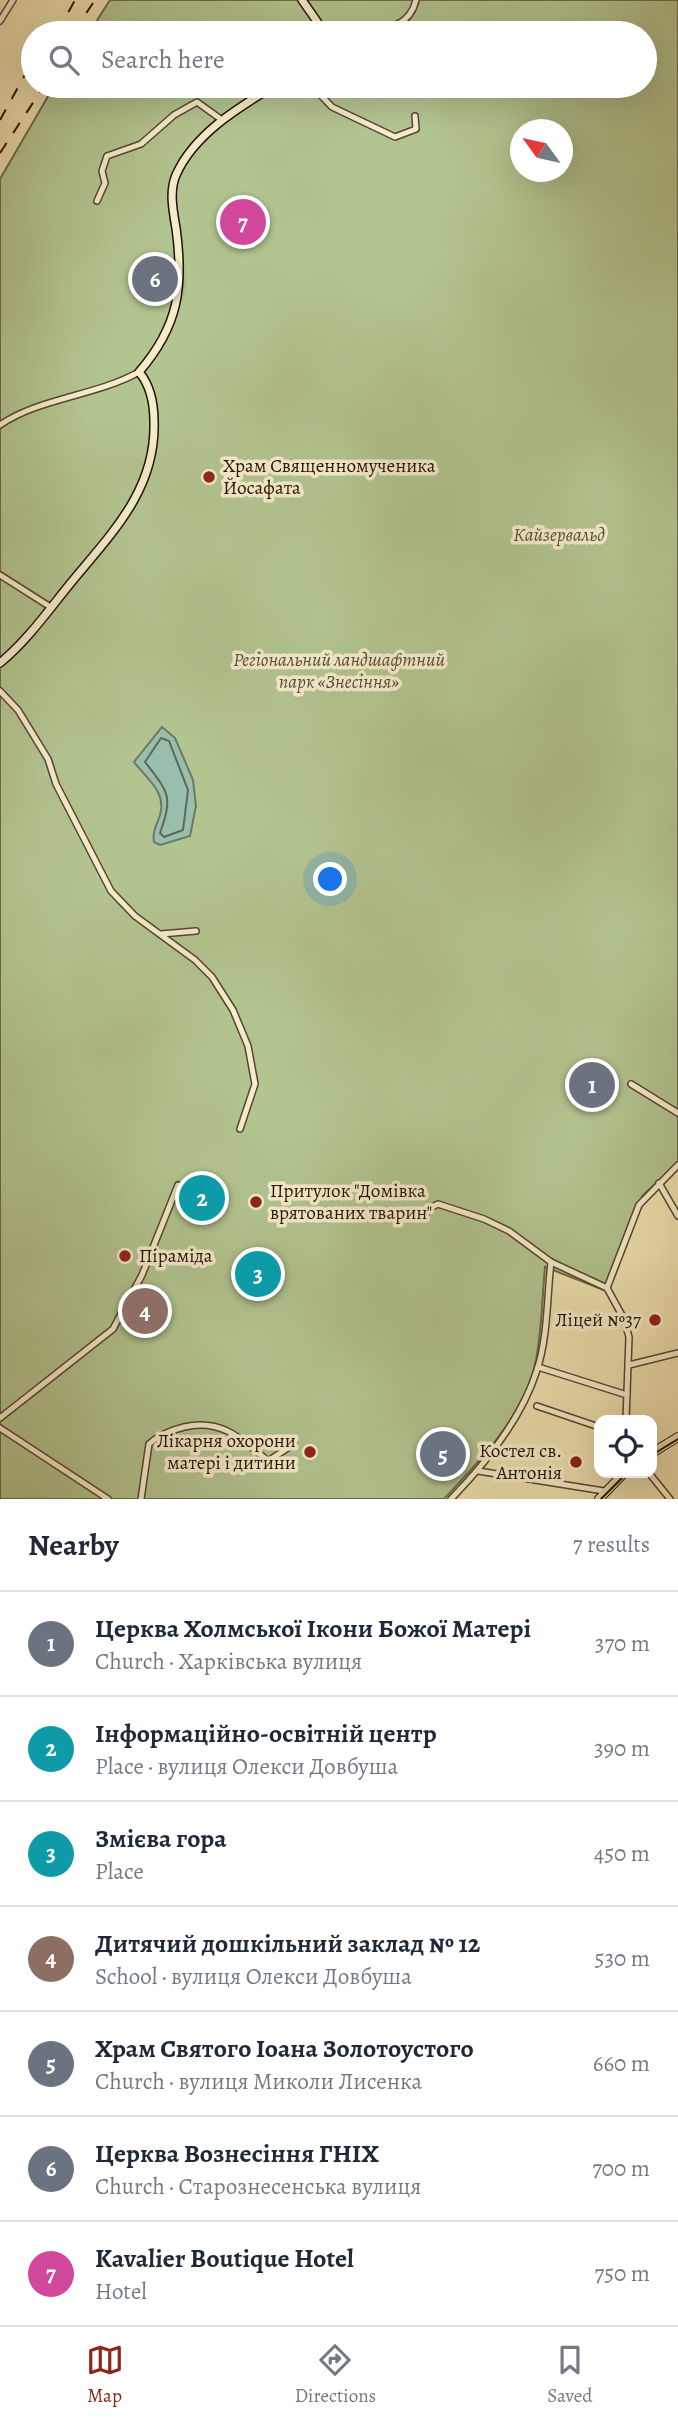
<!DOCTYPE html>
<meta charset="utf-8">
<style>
body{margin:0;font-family:Alegreya,serif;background:#f6f6f7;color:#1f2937}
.controls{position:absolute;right:21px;bottom:21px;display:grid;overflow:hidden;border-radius:14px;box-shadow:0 7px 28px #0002}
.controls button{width:63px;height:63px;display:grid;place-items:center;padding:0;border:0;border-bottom:2px solid #e0e1e3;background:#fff;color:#1f2937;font:35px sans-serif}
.compass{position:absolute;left:510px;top:119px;width:63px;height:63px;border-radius:50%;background:#fff;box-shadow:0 7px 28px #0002;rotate:303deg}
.you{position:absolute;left:331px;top:880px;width:24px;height:24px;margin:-18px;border:5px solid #fff;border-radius:50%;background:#1a73e8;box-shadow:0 0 0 10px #1a73e833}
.badge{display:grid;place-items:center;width:46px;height:46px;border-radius:50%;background:#8f2418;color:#fff;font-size:23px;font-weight:700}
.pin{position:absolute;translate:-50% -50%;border:4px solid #fff;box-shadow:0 2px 7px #0006}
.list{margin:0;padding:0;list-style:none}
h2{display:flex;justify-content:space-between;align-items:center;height:91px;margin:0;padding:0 28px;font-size:30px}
h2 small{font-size:23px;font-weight:400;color:#747a83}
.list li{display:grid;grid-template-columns:46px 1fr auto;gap:21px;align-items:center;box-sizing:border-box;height:105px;padding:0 28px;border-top:2px solid #e0e1e3}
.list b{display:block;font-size:26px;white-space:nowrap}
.list p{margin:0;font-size:23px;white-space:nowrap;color:#747a83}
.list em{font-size:23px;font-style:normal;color:#747a83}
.icon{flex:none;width:38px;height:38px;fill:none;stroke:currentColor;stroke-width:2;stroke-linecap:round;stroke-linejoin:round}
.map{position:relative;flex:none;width:678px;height:1499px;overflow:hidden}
.search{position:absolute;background:#fff;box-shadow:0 7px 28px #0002;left:21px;right:21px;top:21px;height:77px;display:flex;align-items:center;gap:18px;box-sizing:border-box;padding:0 24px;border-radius:38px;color:#747a83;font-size:26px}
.sheet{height:826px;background:#fff}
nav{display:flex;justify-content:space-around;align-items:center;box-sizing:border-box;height:98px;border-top:2px solid #e0e1e3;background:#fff;font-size:19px;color:#747a83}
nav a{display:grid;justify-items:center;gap:4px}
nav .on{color:#8f2418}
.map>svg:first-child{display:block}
</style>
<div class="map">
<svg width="678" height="1499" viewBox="0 0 678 1499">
<rect width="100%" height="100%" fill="#eee1b0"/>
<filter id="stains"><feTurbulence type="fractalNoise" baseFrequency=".00286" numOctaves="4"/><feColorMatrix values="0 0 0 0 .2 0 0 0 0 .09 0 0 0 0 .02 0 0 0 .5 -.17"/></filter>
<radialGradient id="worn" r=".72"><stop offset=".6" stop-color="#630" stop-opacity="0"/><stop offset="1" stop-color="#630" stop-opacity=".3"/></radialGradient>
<path fill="#b2c490" stroke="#6a6b48" stroke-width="2" fill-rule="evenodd" d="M110,0H678V1163L642,1196L640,1208L604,1290L545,1267C542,1299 542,1333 535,1365C524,1415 479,1462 444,1499H0V179L54,86H645V33H89ZM520,130H562V172H520Z"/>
<path fill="#99beac" stroke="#6a7968" stroke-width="2" d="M162,727L175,738L193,780L196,806L190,836L160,845L154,842C152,831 157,825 160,815C167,792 146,778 134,762Z"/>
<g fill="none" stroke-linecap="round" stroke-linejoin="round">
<path stroke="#5e6856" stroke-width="2" d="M161,738L169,741L188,790L183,830L164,837L160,833C173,796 169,793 145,762Z"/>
<defs>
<g id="street">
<polyline points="0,21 13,0"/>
<path d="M356,33C382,28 409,30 416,0"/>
<polyline points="312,86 332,107 395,137 416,129 415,116"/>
<polyline points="97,201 105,183 102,171 107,156 141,144 174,115 197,102 222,120"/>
<path d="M0,425C39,398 96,396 139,372"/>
<polyline points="0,575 52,608"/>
<polyline points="0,691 18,710 48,759 56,784 111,891 135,916 195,960 212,977 233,1010 248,1046 255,1084 240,1129"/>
<polyline points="161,934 196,931"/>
<polyline points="631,1084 678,1113"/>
<polyline points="659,1183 678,1216"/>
<polyline points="399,1211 408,1216 424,1216 430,1208 438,1204 484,1219 509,1231 551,1262 607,1288"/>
<polyline points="607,1288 639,1205 678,1165"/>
<polyline points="607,1288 624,1319 629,1337 626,1420"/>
<polyline points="629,1365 678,1353"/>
<polyline points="538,1367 627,1395"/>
<polyline points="537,1406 599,1427"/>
<polyline points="0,1418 113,1329 142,1275 178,1185"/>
<polyline points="0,1428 108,1499"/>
<polyline points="478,1471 604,1491"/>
<polyline points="649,1473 670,1499"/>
<path d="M141,1499L149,1444C159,1435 172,1430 184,1427C221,1418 242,1439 268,1461L294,1444"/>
<path d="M451,1499C486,1463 522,1418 537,1370C548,1337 547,1296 551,1262"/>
</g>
<g id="secondary">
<polyline points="302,0 325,33"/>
<path d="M0,663C29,639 50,608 74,579C114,531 156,488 154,422C154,403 151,386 139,372C179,326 184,286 176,228C173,211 169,191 176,175C194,134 238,108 274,86"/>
</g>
<g id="primary">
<polyline points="652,1453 678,1437"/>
<polyline points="599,1499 624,1473"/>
</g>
</defs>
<use href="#street" stroke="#56462d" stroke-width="8"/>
<use href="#secondary" stroke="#231201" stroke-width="10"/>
<use href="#primary" stroke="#231201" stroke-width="10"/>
<use href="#street" stroke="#f4eccc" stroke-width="5"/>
<use href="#secondary" stroke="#f4eccc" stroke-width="7"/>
<use href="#primary" stroke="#eee1b0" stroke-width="8"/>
<g stroke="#231201" stroke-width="2">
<polyline points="652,1455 678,1439"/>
<polyline points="601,1499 627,1473"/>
</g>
<g stroke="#231201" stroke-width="2" stroke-dasharray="12 12" stroke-linecap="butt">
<polyline points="57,33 75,0"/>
<polyline points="73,33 95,0"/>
<polyline points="0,120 33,60"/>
<polyline points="0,153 44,86"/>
</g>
</g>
<g fill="#8f2418" stroke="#f4eccc" stroke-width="2.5">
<circle cx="209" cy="477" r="7"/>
<circle cx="256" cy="1202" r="7"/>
<circle cx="125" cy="1256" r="7"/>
<circle cx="655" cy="1320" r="7"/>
<circle cx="310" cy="1452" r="7"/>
<circle cx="576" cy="1462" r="7"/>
</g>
<g text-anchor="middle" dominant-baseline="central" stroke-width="7" stroke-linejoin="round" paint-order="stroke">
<g font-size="19" fill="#231201" stroke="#f4eccc" text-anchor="start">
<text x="223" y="466">Храм Священномученика<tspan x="223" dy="22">Йосафата</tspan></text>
<text x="270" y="1191">Притулок "Домівка<tspan x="270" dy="22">врятованих тварин"</tspan></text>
<text x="139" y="1256">Піраміда</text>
<text x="641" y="1320" text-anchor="end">Ліцей №37</text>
<text x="296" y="1441" text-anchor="end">Лікарня охорони<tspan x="296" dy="22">матері і дитини</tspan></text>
<text x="562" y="1451" text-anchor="end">Костел св.<tspan x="562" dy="22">Антонія</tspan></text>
</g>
<g font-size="19" font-style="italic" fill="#555033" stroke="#f4eccc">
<text x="559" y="535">Кайзервальд</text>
<text x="339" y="660">Регіональний ландшафтний<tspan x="339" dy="22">парк «Знесіння»</tspan></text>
</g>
</g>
<rect width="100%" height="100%" filter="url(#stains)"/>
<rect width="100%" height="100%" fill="url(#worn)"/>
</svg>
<div class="controls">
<button><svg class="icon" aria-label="locate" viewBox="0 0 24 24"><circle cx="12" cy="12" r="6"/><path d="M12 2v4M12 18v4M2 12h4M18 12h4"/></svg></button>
</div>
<svg class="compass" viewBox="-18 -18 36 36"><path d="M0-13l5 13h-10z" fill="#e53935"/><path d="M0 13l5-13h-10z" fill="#747a83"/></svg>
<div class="you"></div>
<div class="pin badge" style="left:592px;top:1085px;background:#6b7280">1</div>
<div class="pin badge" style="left:202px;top:1198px;background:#0f9aa8">2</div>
<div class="pin badge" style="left:258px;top:1274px;background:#0f9aa8">3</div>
<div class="pin badge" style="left:145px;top:1311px;background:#8d6e63">4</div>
<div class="pin badge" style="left:443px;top:1454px;background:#6b7280">5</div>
<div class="pin badge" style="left:155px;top:279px;background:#6b7280">6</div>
<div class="pin badge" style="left:243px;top:222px;background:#d1479c">7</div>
<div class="search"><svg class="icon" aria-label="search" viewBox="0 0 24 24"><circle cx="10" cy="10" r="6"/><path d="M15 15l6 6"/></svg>Search here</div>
</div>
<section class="sheet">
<h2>Nearby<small>7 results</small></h2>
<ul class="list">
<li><span class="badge" style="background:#6b7280">1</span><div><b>Церква Холмської Ікони Божої Матері</b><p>Church · Харківська вулиця</p></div><em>370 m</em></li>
<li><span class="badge" style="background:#0f9aa8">2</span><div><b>Інформаційно-освітній центр</b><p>Place · вулиця Олекси Довбуша</p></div><em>390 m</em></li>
<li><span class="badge" style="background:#0f9aa8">3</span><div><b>Змієва гора</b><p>Place</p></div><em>450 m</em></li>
<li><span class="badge" style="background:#8d6e63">4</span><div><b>Дитячий дошкільний заклад № 12</b><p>School · вулиця Олекси Довбуша</p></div><em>530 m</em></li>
<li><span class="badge" style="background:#6b7280">5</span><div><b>Храм Святого Іоана Золотоустого</b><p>Church · вулиця Миколи Лисенка</p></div><em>660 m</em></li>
<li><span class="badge" style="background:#6b7280">6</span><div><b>Церква Вознесіння ГНІХ</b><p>Church · Старознесенська вулиця</p></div><em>700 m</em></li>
<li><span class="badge" style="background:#d1479c">7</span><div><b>Kavalier Boutique Hotel</b><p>Hotel</p></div><em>750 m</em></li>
</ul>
</section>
<nav>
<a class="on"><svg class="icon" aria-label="map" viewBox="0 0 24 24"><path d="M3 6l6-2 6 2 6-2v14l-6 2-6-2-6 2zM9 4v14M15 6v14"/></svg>Map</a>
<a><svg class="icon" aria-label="directions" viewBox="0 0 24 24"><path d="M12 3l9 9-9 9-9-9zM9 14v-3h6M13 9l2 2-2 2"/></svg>Directions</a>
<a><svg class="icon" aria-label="saved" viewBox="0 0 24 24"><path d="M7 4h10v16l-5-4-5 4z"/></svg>Saved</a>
</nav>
